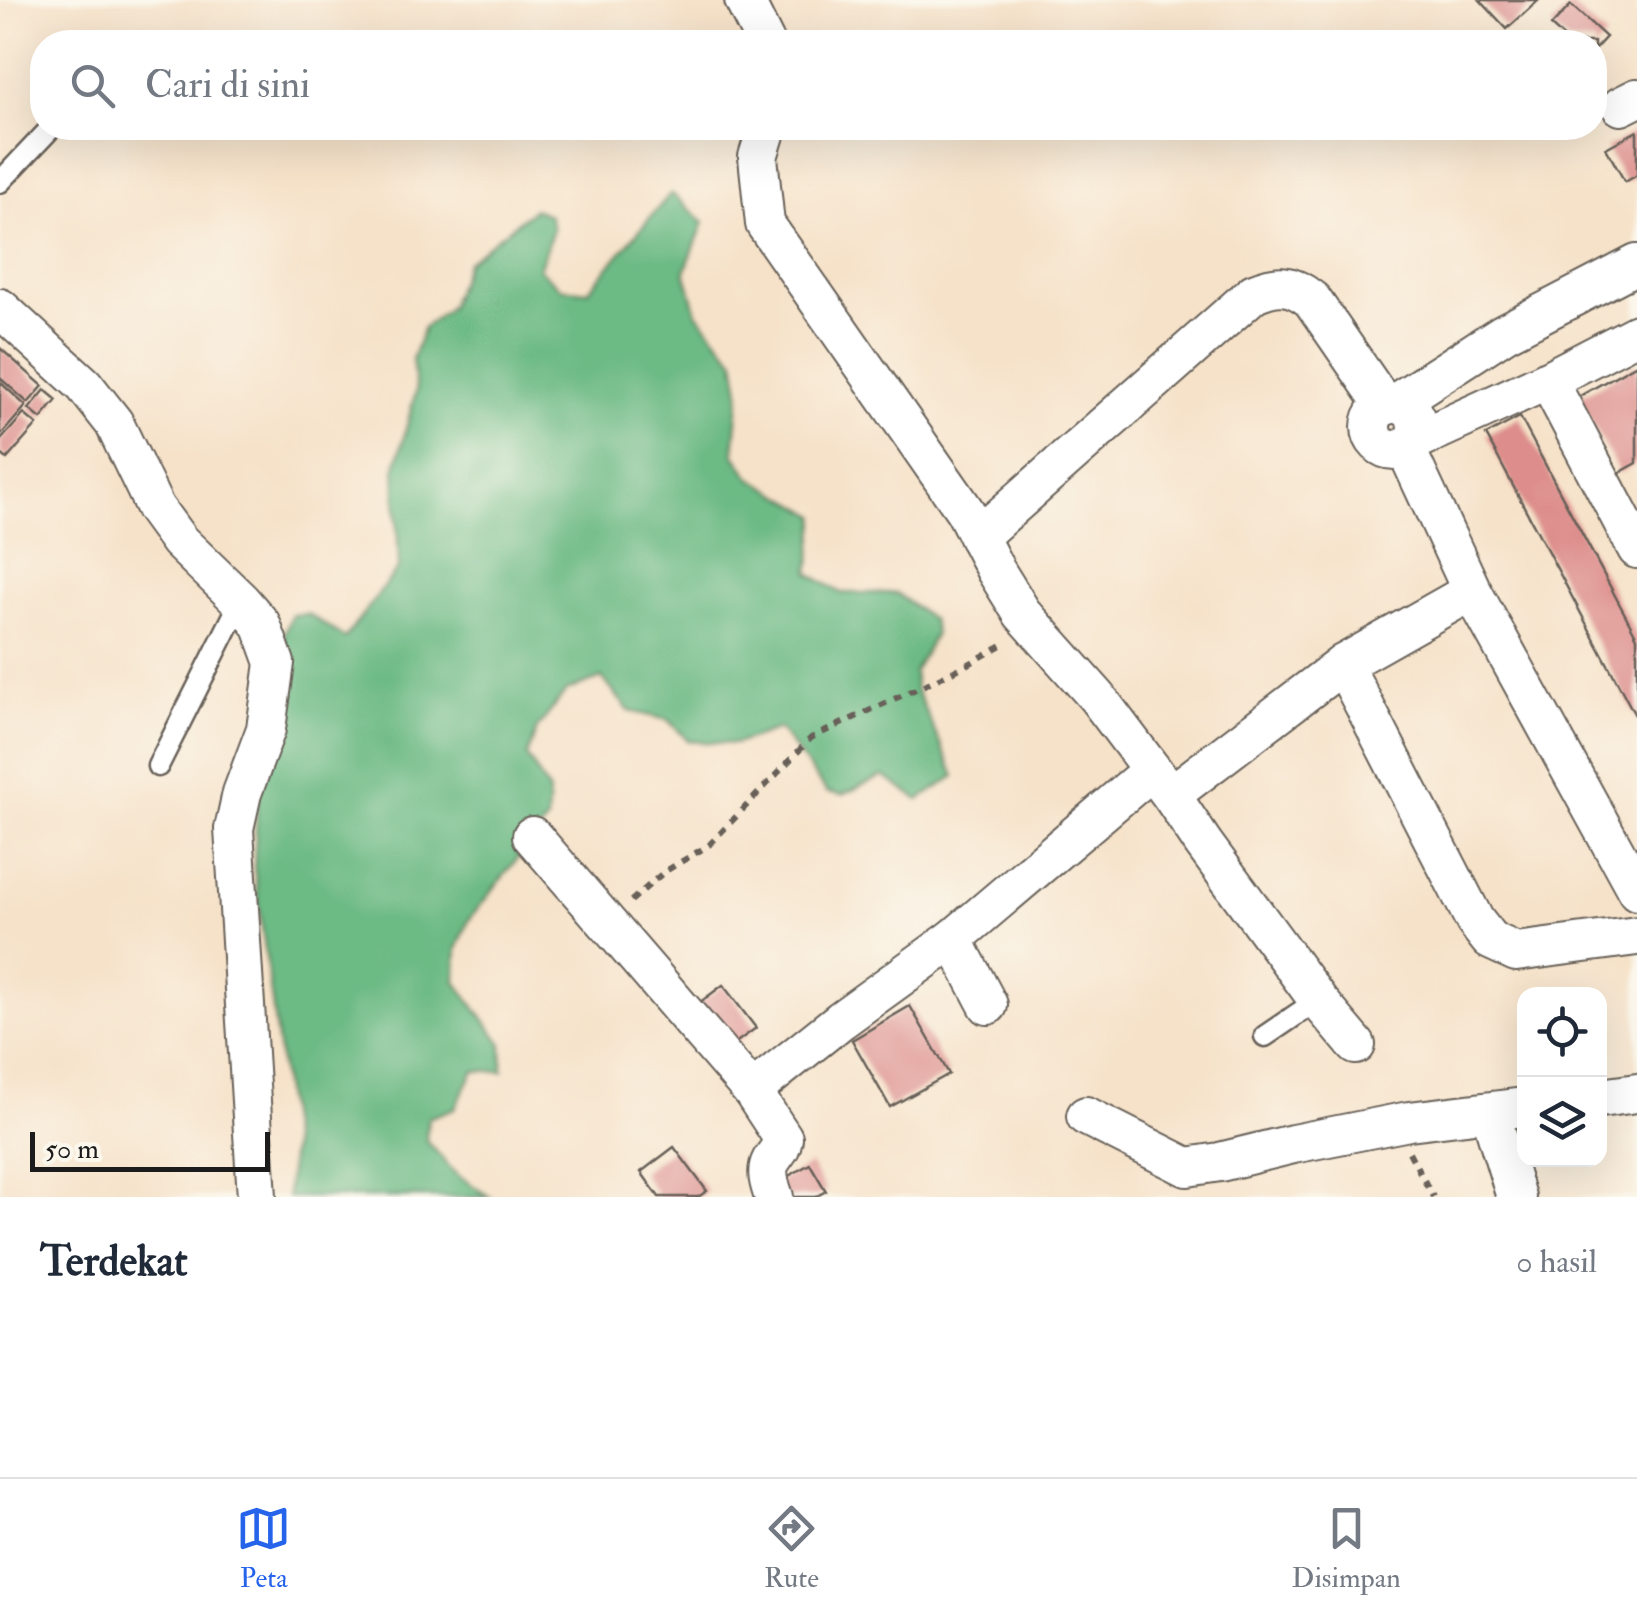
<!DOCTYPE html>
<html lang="id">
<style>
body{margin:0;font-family:"IM FELL Double Pica",serif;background:#f2f2f3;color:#1f2937}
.controls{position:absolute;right:30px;bottom:30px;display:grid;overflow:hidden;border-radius:20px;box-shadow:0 10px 40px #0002}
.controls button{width:90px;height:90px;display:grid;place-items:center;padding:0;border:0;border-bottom:2px solid #e0e1e3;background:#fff;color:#1f2937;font:50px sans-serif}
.scale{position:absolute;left:30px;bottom:25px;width:240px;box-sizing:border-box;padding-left:10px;border:5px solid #1c1c1c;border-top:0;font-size:28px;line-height:35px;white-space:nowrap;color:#1c1c1c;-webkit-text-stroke:8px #fbf7ec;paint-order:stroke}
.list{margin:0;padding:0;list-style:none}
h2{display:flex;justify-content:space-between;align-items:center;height:130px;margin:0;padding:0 40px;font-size:42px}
h2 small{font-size:32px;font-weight:400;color:#747a83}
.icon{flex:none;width:55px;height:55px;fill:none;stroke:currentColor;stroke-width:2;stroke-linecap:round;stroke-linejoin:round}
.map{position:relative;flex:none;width:1637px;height:1197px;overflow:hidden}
.search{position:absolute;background:#fff;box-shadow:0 10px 40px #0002;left:30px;right:30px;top:30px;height:110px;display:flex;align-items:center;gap:25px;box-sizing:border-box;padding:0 35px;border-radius:40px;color:#747a83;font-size:38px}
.sheet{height:280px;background:#fff}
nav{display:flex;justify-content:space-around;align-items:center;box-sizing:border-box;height:140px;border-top:2px solid #e0e1e3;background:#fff;font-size:28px;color:#747a83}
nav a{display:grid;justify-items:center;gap:5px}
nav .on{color:#2563eb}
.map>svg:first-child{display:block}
</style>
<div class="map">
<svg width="1637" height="1197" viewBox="0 0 1637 1197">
<rect width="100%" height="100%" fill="#fbf7ec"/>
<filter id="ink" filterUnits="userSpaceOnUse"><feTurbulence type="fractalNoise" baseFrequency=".01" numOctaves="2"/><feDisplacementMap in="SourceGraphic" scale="20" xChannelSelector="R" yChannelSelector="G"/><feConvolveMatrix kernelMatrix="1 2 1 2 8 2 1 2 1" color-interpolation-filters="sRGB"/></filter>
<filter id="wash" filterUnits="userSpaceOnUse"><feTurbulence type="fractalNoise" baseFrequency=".0048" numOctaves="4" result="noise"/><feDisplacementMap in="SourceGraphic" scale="40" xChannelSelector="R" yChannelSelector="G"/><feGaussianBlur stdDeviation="2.25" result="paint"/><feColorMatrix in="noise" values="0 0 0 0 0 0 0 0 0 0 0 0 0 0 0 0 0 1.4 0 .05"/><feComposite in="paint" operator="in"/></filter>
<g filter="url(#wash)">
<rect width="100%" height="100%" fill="#f6e2c9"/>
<polygon fill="#6cba84" stroke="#446b50" stroke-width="2.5" points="671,193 704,222 685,271 697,313 735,360 740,390 734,453 750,477 817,516 809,573 841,593 896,593 932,620 935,634 914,672 915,688 955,776 919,800 883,776 842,795 827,792 779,729 735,744 689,741 668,720 629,711 602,678 566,691 537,729 527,756 549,792 547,821 469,920 457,949 456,982 502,1043 503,1071 474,1071 455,1108 428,1118 426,1140 456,1174 490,1197 287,1197 291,1145 254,868 258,784 288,693 284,633 292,615 308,614 345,638 399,567 395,470 416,391 412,359 424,327 449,308 467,262 534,209 549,215 553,229 539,269 561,288 588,291"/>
<g id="blocks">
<g fill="#dd8d8b">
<polygon points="1480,0 1539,0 1507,29"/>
<polygon points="1571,5 1606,37 1594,50 1594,42 1569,42 1551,26"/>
<polygon points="1637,131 1637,175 1625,182 1606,148"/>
<polygon points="0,348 43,386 28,403 0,378"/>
<polygon points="1637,364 1637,463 1619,473 1578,397"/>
<polygon points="0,382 26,406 0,436"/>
<polygon points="45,390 57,400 41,419 29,409"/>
<polygon points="24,414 37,425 7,459 0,453 0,441"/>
<polygon points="1520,417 1637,637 1637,719 1486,435"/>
<polygon points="723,985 756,1028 727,1049 695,1006"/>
<polygon points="910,1006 949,1074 890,1107 852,1040"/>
<polygon points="674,1147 707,1191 698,1197 659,1197 641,1172"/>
<polygon points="810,1164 826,1191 815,1197 787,1197 778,1182"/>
</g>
</g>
</g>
<g filter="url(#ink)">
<use href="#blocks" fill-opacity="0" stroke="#686159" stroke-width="2.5"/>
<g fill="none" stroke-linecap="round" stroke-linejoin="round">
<defs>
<g id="service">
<polyline points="0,182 51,128"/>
<polyline points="158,766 241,601"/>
<polyline points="1265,1036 1318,1000"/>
</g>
<g id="minor">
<polyline points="744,0 765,42"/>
<polyline points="1621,106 1637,98"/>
<polyline points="767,128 758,157 765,224 965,511 996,571 1022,613 1097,697 1171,795 1203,843 1318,1000 1356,1045"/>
<polyline points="0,308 84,385 114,423 155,508 179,541 241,601 261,624 275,663 266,729 242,793 234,829 257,1197"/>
<polyline points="1548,380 1637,549"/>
<polyline points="1394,404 1504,333 1637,264"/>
<circle cx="1394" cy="427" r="23"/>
<polyline points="1410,443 1548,380 1637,334"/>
<polyline points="1405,447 1472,591 1637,891"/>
<path d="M978,537L1254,293C1278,283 1291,283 1312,300L1385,406"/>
<polyline points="1343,664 1475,921 1490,940 1516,952 1637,936"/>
<polyline points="1171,795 1343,664 1472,591"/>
<path d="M532,836L752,1091L783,1138C781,1150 777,1151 771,1161C765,1172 770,1186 774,1197"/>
<polyline points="953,939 988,1005"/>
<polyline points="752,1091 841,1020 953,939 1152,770"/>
<polyline points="1600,1098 1637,1093"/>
<polyline points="1490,1112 1516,1197"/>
<polyline points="1086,1116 1187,1167 1220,1162 1293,1144 1409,1121 1524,1107"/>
</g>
</defs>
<use href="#service" stroke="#686159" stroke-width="25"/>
<use href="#minor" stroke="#686159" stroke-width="42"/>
<g stroke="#686159" stroke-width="6" stroke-dasharray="8 8" stroke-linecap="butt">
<polyline points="631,901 664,872 709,845 811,738 969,664 1007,642"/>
<polyline points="1409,1152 1433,1197"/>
</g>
<use href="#service" stroke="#fff" stroke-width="20"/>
<use href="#minor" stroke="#fff" stroke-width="38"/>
</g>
</g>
</svg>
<div class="controls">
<button><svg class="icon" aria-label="locate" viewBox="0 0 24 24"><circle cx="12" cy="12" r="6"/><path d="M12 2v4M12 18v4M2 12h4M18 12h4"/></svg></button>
<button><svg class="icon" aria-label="layers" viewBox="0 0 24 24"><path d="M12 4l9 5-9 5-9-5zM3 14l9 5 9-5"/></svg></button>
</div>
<div class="scale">50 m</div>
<div class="search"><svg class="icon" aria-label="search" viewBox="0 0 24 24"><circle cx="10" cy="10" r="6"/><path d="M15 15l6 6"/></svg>Cari di sini</div>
</div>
<section class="sheet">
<h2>Terdekat<small>0 hasil</small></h2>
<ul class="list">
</ul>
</section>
<nav>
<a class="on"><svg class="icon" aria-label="map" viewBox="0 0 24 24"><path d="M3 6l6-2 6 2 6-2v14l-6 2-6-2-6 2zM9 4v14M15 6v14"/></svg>Peta</a>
<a><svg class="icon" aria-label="directions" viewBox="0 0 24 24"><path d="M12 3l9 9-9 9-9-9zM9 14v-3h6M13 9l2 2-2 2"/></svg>Rute</a>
<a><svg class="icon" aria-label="saved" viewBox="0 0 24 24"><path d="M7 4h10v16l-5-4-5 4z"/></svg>Disimpan</a>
</nav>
